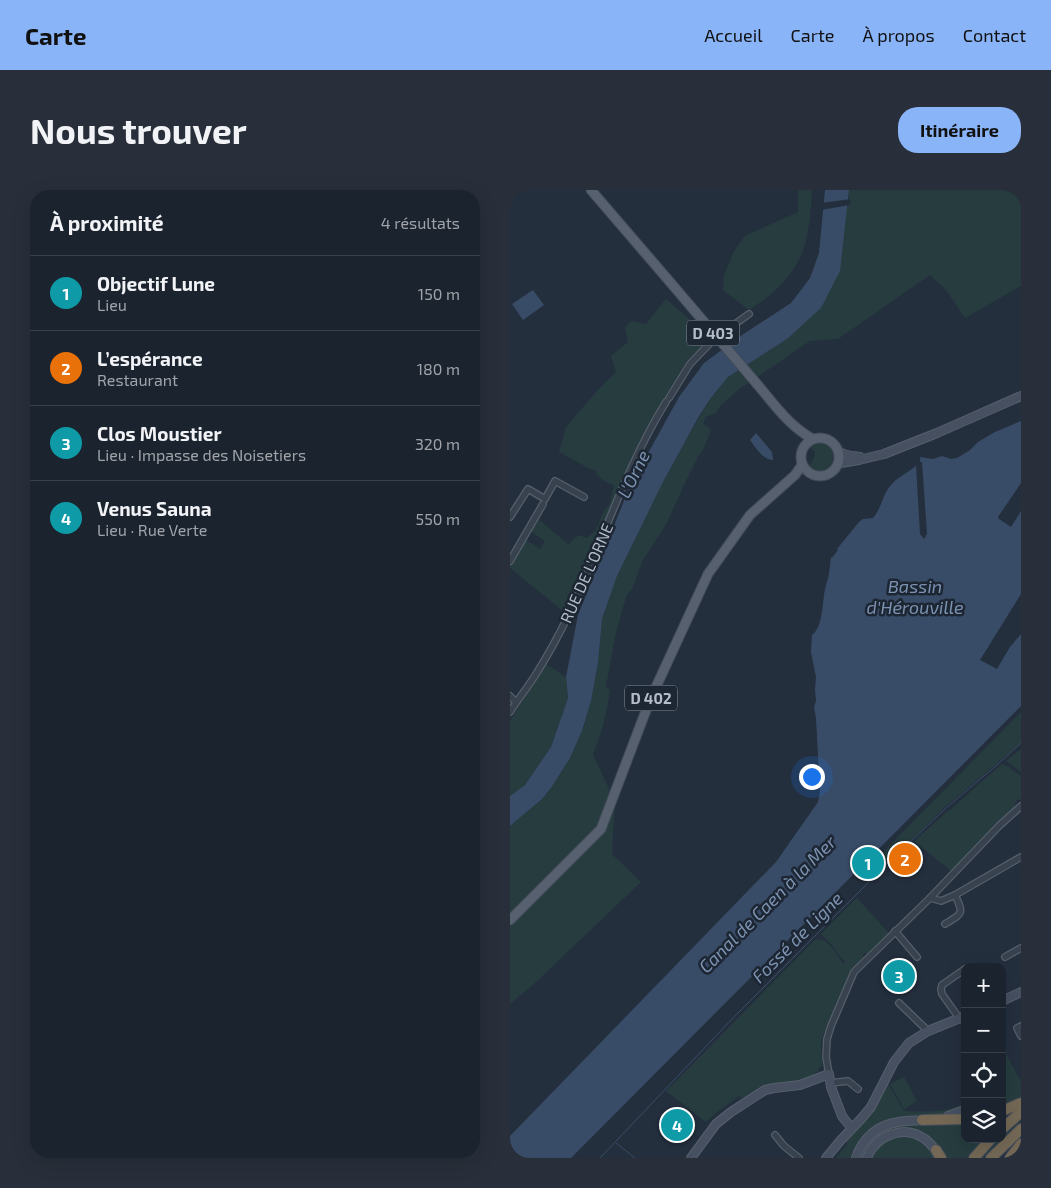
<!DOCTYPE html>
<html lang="fr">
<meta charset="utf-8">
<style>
body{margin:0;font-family:"Exo 2",sans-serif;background:#282f3a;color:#f1f3f6}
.controls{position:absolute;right:15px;bottom:15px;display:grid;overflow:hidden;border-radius:10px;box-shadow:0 5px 20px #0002}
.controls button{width:45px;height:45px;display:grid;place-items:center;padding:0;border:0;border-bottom:1px solid #39404a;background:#1b232e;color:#f1f3f6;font:25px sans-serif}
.you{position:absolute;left:301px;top:586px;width:18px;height:18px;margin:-12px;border:4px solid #fff;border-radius:50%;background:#1a73e8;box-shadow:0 0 0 8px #1a73e833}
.badge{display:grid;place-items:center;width:32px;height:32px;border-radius:50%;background:#8ab4f8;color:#fff;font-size:16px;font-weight:700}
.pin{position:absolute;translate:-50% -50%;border:2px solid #fff;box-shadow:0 1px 5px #0006}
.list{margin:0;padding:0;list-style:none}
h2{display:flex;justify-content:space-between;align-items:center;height:65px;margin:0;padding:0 20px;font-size:21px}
h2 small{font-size:16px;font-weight:400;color:#a0a4aa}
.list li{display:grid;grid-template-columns:32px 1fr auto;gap:15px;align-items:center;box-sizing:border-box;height:75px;padding:0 20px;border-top:1px solid #39404a}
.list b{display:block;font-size:19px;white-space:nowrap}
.list p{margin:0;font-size:16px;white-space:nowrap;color:#a0a4aa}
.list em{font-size:16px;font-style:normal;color:#a0a4aa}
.icon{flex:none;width:28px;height:28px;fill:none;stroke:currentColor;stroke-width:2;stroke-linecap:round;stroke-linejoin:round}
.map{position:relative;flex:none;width:511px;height:968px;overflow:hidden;border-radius:20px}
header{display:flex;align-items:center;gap:30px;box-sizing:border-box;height:70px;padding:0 25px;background:#8ab4f8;color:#111}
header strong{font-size:24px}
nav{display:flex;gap:28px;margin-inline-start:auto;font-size:18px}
.intro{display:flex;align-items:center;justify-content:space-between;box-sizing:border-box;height:120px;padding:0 30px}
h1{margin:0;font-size:35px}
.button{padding:12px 22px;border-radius:20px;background:#8ab4f8;color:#111;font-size:18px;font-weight:700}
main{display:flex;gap:30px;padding:0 30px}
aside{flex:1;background:#1b232e;border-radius:20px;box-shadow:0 5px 20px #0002}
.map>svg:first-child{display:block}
</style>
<header>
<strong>Carte</strong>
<nav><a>Accueil</a><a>Carte</a><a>À propos</a><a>Contact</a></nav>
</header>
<div class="intro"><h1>Nous trouver</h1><a class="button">Itinéraire</a></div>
<main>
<aside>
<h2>À proximité<small>4 résultats</small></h2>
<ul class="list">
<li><span class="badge" style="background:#0f9aa8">1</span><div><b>Objectif Lune</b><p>Lieu</p></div><em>150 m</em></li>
<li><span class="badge" style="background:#e8710a">2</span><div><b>L’espérance</b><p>Restaurant</p></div><em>180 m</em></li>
<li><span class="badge" style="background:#0f9aa8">3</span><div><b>Clos Moustier</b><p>Lieu · Impasse des Noisetiers</p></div><em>320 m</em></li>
<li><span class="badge" style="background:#0f9aa8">4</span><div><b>Venus Sauna</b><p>Lieu · Rue Verte</p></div><em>550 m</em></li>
</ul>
</aside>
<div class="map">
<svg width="511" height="968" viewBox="0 0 511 968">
<rect width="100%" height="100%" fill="#242f3e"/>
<g fill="#263c3f">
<path d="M288,0H302C301,17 300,34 296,50C289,81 265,104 239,120L213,100L214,85L224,61L235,46L288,22Z"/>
<path d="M339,0H511V96L455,128L436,100L420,85L328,149L300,151L228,200L210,216L206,223L196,227L193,234L198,237L201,241L193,260L188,267L174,295L156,335L133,370L122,399L117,405L111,424L105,447L96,497L100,500C97,522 92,544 83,564L105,612L102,664L131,692L25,793L0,814V636L32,609L41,598L60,568L72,541L81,511L88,473L92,429L107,386L153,292L172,257L200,209L218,187L277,149L338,15Z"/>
<path d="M156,109L199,146L197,151L177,170L149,217L129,254L84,357L77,369L80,371L56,422L53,421L0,378V375L9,359L11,360L16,350L30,359L35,351L19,340L27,328L59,355L63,349L69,345L77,348C79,346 82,344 84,342C91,334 90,321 99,316L104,295C97,293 91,289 86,284L87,281L78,278L49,262L56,237L87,201L106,182L101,166L118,152L115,137L121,131L136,134Z"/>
<path d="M305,253C337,250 322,296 299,276C302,273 305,267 305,262L300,257Z"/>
<polygon points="36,474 56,487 58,508 41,557 15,595 0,606 0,531"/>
<polygon points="511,522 511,553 435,617 379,672 375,669 374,661"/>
<polygon points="511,559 511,582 496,571"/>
<polygon points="492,574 499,577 511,586 511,610 508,609 505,613 505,617 489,632 442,682 404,651 439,620 442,619 443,617"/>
<path d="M347,708L379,743L357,764L355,763L353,765L354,767L340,781L326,819L313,845L311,855L312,876L308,878L309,881L291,891L264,896L262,894L239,907L231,908L229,906L207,922L196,932L156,901L305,750C318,746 326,764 333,773H336L327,763L323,756L311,744Z"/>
<polygon points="492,856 511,892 511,909 492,917"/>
<polygon points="394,887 407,911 394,919 380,894"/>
<path d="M378,893L394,921C415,921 437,924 455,912V916C411,941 367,906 341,968H326L337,954V949L343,942L361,925Z"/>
<polygon points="511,926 511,936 478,968 467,968 486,949 492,949 492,943"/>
<path d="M455,932V949H476L457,968H434C431,962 429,956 424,951C402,929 362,938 353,968H349C354,958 359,950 367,943C384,930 433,933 455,932Z"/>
<path d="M394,946C409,949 418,954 425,968H362C369,953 378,949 394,946Z"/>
</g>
<g fill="#394c67">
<polygon points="315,0 339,0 330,81 311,118 277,149 218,187 200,209 188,228 153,292 107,386 92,429 88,473 81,511 72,541 60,568 41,598 32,609 0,636 0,606 15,595 41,557 58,508 56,487 68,425 120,296 169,207 194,173 235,143 281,113 300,88 309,63"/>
<polygon points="23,100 34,115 13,130 2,114"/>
<path d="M511,231V293L488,327L489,329L501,337L511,321V404L470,470L487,479L500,457L511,444V516L61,968H0V946L266,672L308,612L310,601L306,528L304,517L306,511L305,499L306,487L301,462L302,445C314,437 312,408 316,395C317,391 319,387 319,383C320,378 320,373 321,367L322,368L328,360L327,359L349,332L353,329L363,328C373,316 372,304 382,294C390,285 402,281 410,272V267L423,269L432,266L441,269L447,268L460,260L468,252L485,242Z"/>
<path d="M246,243L262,262L263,270C253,270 246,258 240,250Z"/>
</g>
<g fill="#242f3e">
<polygon points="341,9 340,15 311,20 311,13"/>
<polygon points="410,272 412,272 417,344 414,349 410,344 406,276"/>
</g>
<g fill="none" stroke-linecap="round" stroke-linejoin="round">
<g stroke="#394c67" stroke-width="1">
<polyline points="106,953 125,968"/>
<polyline points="90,968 222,829 379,672 436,618 488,574 511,553"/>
</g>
<defs>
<g id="street">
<polyline points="211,144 239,124"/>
<polyline points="159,208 180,174 203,150"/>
<polyline points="0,327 18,299 35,309 45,291 74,307"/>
<polyline points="0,371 33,314"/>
<polyline points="0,506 6,512"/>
<path d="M0,522C8,509 18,497 26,484C38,465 49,445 59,424C92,354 115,278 156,212"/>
<polyline points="420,708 431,711 445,705 511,667"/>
<path d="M435,734C453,723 454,724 445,705"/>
<polyline points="385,741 407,767"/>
<polyline points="495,767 511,758"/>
<polyline points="389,813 418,841"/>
<polyline points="449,828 432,804 431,799 432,795 455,779"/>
<polyline points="511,836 507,838 511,846"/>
<polyline points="319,884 316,867 317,849 321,836 344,782 420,708 489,636 511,616"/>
<polyline points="320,893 338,891 348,899"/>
<polyline points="265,945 274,956 289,968"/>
</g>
<g id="secondary">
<path d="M328,261C335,266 342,266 350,267"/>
<polyline points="327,275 331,273 349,270 374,264 427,243 511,206"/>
<polyline points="492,811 511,802"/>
<polyline points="438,926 455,920"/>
<polyline points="181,968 206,934 221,922 255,900 264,898 290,895 319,884 321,897 332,926 335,930 342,938"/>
<polyline points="316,968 331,950 351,929 361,917 384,872 399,853 418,841 455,826"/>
<path d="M346,968C352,949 368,934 389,932C398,930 407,931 417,930"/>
<path d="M357,968C366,945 394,934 415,949C420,953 425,958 427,964"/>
</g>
<g id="primary">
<polyline points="81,0 160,92"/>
<path d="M247,194C264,214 280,237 303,249"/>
<circle cx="310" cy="267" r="19"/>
<polyline points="0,730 91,639 140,510 198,384 240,325 285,285 292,275"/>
</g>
<g id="highway">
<polyline points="492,921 511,913"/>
<polyline points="412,930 455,929"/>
<polyline points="492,939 511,922"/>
<polyline points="426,960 431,968"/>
<polyline points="464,968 481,949"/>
<polyline points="481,968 511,939"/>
<polyline points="500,968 511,954"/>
</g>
</defs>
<use href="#street" stroke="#565f6c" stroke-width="8"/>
<use href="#secondary" stroke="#565f6c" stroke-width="10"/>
<use href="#primary" stroke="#414a57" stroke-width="11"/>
<use href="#highway" stroke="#434c59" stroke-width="12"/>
<use href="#street" stroke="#38414e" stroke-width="5.5"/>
<use href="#secondary" stroke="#465061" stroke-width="8"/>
<use href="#primary" stroke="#56606e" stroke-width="9"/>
<use href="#highway" stroke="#746855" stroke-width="10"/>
<defs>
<polyline id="primary-bridge" points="160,92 247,194"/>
</defs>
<use href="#primary-bridge" stroke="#414a57" stroke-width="11" stroke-linecap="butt"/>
<use href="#primary-bridge" stroke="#56606e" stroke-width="9"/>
</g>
<g text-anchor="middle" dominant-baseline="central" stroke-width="5" stroke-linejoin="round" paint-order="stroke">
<g fill="#1d2633" stroke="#878f9c" stroke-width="1">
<rect x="177" y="130.5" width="52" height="25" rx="4"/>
<rect x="115" y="495.5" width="52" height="25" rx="4"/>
</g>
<g font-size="15" font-weight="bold" fill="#b4bcc9">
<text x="203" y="143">D 403</text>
<text x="141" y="508">D 402</text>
</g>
<g font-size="16" fill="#b4bcc9" stroke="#1d2633">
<text transform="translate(76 383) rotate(-66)">RUE DE L'ORNE</text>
</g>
<g font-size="18" font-style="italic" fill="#7c92b1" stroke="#1d2633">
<text transform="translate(123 284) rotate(-64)">L'Orne</text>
<text x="405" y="396">Bassin<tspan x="405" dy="21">d'Hérouville</tspan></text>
<text transform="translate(257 714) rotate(-45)">Canal de Caen à la Mer</text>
<text transform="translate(287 747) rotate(-45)">Fossé de Ligne</text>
</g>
</g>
</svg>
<div class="controls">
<button>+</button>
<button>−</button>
<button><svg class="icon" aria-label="locate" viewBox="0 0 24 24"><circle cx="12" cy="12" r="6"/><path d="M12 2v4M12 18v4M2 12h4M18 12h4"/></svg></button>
<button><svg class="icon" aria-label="layers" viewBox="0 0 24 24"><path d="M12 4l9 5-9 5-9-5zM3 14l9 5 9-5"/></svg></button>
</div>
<div class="you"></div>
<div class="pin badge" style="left:358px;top:673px;background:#0f9aa8">1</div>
<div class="pin badge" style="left:395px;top:669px;background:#e8710a">2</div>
<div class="pin badge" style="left:389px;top:786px;background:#0f9aa8">3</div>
<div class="pin badge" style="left:167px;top:935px;background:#0f9aa8">4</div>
</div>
</main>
